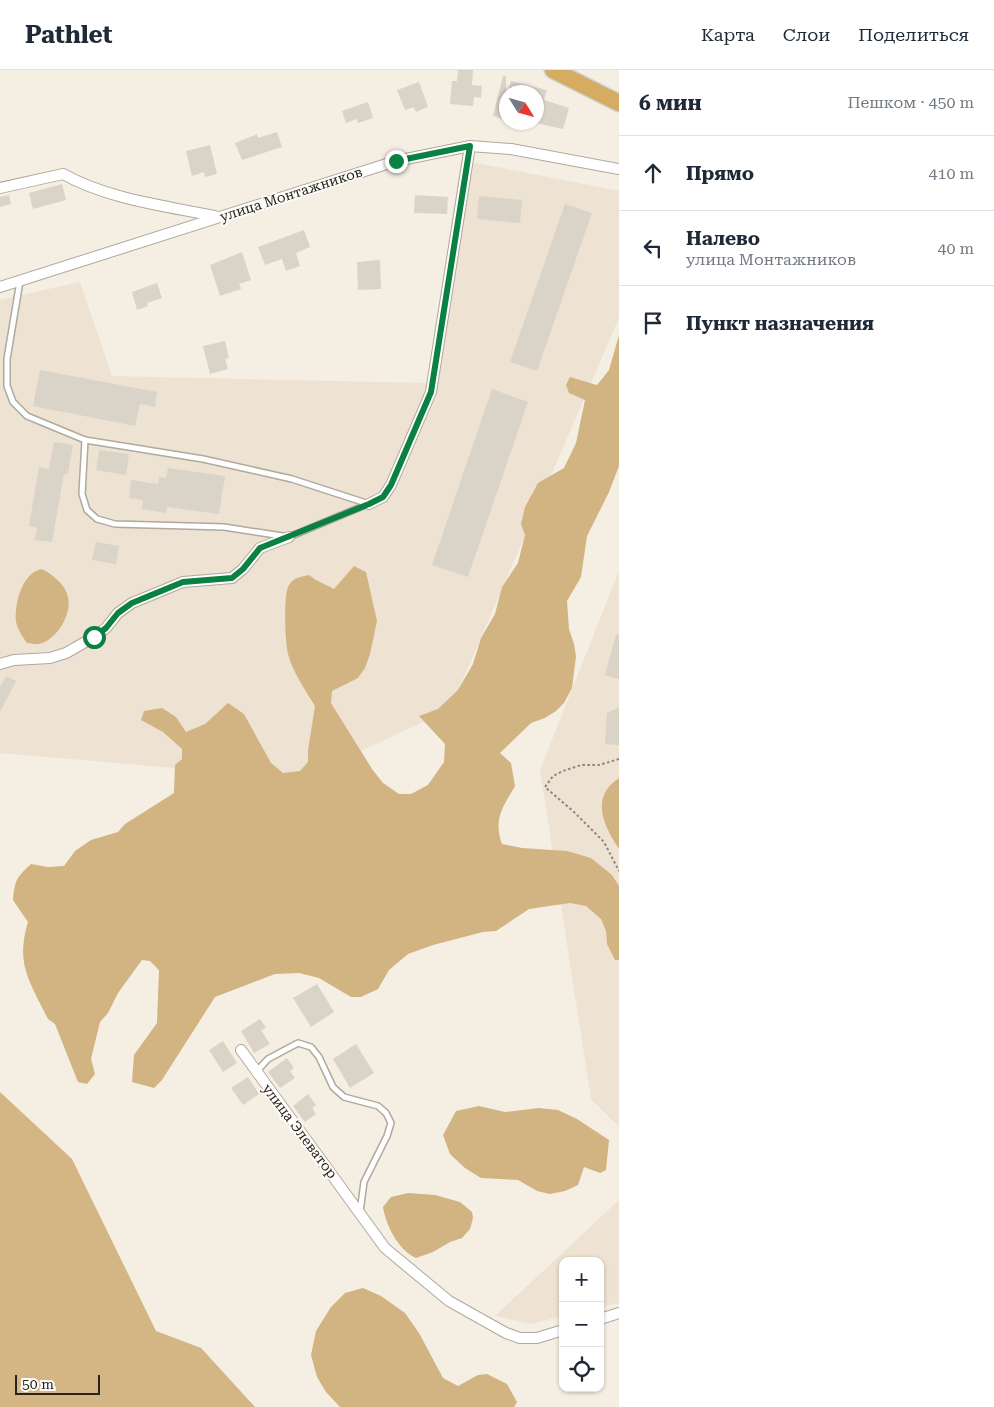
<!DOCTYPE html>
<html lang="ru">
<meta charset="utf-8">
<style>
body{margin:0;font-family:"Roboto Serif",serif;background:#f6f6f7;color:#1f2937}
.controls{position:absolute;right:15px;bottom:15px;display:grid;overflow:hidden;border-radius:10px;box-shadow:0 1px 4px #0004}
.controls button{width:45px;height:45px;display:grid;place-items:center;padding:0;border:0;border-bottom:1px solid #e0e1e3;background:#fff;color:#1f2937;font:25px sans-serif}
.compass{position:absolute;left:499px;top:15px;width:45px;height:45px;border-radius:50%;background:#fff;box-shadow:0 1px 4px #0004;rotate:127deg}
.scale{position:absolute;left:15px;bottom:12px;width:85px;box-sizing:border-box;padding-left:5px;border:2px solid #262320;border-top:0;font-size:14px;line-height:18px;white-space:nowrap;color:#262320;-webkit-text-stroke:4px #fefcf7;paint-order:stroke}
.stop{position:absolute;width:15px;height:15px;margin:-11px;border:4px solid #0b8043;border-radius:50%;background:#fff}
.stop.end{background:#0b8043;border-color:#fff;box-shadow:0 1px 5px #0008}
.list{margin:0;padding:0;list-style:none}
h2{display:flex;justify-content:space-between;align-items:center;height:65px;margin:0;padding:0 20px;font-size:21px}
h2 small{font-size:16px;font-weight:400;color:#747a83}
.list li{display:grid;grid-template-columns:32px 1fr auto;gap:15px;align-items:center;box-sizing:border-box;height:75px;padding:0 20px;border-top:1px solid #e0e1e3}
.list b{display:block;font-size:19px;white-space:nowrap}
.list p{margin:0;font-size:16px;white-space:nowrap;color:#747a83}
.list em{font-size:16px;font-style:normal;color:#747a83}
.icon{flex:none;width:28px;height:28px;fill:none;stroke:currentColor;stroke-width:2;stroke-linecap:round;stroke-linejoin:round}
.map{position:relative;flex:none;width:619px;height:1337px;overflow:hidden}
header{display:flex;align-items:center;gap:30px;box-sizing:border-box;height:70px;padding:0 25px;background:#fff;border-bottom:1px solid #e0e1e3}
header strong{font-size:24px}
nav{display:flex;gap:28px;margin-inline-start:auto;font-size:18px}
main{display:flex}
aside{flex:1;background:#fff}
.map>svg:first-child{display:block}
</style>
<header>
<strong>Pathlet</strong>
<nav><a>Карта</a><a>Слои</a><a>Поделиться</a></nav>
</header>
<main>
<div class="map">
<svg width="619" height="1337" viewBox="0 0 619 1337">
<rect width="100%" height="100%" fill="#f5eee3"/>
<g fill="#eee3d2">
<polygon points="461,90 619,121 619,248 450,639 302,709 0,683 0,230 80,212 112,306 427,313"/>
<polygon points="619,501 619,1057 591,1029 540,700"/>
<polygon points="619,1130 619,1233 600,1237 600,1191 563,1191 563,1246 531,1254 495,1246"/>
</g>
<g fill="#d2b382">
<path d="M619,265V396L609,422L587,466L581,507L567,531L569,559L574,574L576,586L572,618L564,633L556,641L545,648L531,653L500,683L511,693L515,716C503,737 493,749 502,774L522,778L567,781L591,788L612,805L619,816V890H615L607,874L606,861L601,849L586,836L570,833L529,839L496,861L483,862L433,875L408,884L389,900L378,919L361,927H351L319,908L299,903L275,904L215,927L162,1010L154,1018L132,1012L134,985L157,953L159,900L150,891L142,890L118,923L108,943L100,952L91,989L95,1004L87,1014L78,1012L55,954L48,949C30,912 15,894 28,852L13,830C15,810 16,808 31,794L48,797L64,796L75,781L91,770L118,762L125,754L174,723L175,695L182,689V679L163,662L141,650L144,641L162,638L176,647L186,662L205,654L228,633L244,644L271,693L283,703L300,701L308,692V680L315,636C305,619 293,603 288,584C285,572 283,524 289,515C294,507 301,507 309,505L316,510L334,519L354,496L366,502L377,551L370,584L365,598L358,608L332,621L331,633L372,699L383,713L399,724H411L428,715L444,692L445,674L419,646L438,639L458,620L473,594L481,568L495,544L502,517L518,493L525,465L521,454L525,437L538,413L564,398L576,373L585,330L569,323L566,315L570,307L597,315L609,300Z"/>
<path d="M42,499C52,504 66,515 68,527C72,544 57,570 39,574C36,575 31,573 27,573C22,566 18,560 16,552C14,535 22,502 42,499Z"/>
<path d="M619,708V779C603,755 590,727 619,708Z"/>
<polygon points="479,1036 505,1042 539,1038 558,1040 577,1049 609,1070 606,1100 600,1103 584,1097 578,1115 565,1121 550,1124 537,1121 518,1110 481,1108 465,1098 450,1084 443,1065 456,1041"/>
<path d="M408,1123L435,1125L460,1132L472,1142L473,1148L470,1159L462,1168L450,1172L433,1182L416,1188C398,1180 386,1155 383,1137L391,1127Z"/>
<polygon points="363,1218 381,1226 405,1243 419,1263 443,1308 458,1316 478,1305 487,1304 507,1314 517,1332 514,1337 340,1337 326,1322 317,1307 311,1285 316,1261 331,1237 345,1223"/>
</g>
<polygon fill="#d4b584" points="0,1022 72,1089 156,1261 201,1278 255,1337 0,1337"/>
<g fill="#dad3c8">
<polygon points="458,0 473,0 472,15 482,16 481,28 474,27 473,36 450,34 452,11 457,11"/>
<polygon points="503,6 506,6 506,50 493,46"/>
<polygon points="511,11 547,20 544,30 569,38 563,59 536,53 536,22 508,22"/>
<polygon points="419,12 428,37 416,42 414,37 405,40 397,20"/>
<polygon points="368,32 373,48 358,53 357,49 346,53 342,41"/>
<polygon points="277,62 282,77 242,90 235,73 257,64 258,68"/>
<polygon points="210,75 217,104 205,107 204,102 192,106 186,81"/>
<polygon points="62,114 66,130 33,139 29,123"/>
<polygon points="9,125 11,134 0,137 0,127"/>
<polygon points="415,125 448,127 447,144 414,143"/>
<polygon points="479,126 522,130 520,153 477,149"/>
<polygon points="565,134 592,143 537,301 510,292"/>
<polygon points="304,160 310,177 296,183 300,196 286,201 282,189 265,195 258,177"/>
<polygon points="242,182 251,210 239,214 241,219 220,226 210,195"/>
<polygon points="380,190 381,219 358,220 357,192"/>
<polygon points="157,213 162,228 147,233 148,236 137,240 132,222"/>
<polygon points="225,271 229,288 225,289 228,299 210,304 203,276"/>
<polygon points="40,300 157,322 155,337 140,334 135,356 33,336"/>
<polygon points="492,319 528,332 468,507 432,495"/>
<polygon points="54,372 73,375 68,404 64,404 52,472 35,470 37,458 29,456 39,397 49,399"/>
<polygon points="99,380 129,384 126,405 96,400"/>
<polygon points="168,398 225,406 219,444 167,437 166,443 142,439 143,430 129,428 131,410 158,414 159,407 166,408"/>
<polygon points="96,472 119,476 116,494 92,490"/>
<polygon points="616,564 619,565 619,609 605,605"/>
<polygon points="6,606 16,611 0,642 0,617"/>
<polygon points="619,637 619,675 605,674 607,643"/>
<polygon points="317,914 334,942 311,957 293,928"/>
<polygon points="260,949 266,958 261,960 270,974 254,983 241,961"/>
<polygon points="223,971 237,993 223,1002 209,980"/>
<polygon points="356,974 374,1003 350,1018 333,989"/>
<polygon points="287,988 294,998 290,1001 295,1008 280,1018 268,1002"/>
<polygon points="248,1007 259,1024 243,1035 231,1018"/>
<polygon points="308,1024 316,1035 312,1038 316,1044 305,1052 293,1036"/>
</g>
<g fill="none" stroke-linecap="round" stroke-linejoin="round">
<defs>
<g id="service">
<polyline points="20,211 7,289 7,316 13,332 27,346 85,370 203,389 292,409 369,434"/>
<polyline points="85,370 82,424 87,440 97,449 115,454 224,457 289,467 368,434"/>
<polyline points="256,1002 268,989 298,973 311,977 319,987 333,1017 344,1027 378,1036 386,1043 391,1053 387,1066 364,1112 360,1142"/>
</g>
<g id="minor">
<path d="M0,118L63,104C110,130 167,136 219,147"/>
<polyline points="0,217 396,91 470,76 511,79 619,99"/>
<polyline points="369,434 383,427 391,415 431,322 470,76"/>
<polyline points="0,594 14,590 50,588 66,583 94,567 106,558 118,543 132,533 183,512 232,508 243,499 260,478 289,467"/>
<polyline points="241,980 385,1178 449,1231 506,1263 520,1268 537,1268 563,1260"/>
<polyline points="600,1249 619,1243"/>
</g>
<polyline id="trunk" points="553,0 619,33"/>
</defs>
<use href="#service" stroke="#afa99e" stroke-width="8"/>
<use href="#minor" stroke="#afa99e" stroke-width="12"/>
<use href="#trunk" stroke="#cfcfce" stroke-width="19"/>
<polyline stroke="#8b867f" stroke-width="2" stroke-dasharray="2.5 2.5" stroke-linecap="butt" points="619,689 599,695 581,695 563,701 553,706 545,717 574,742 604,772 619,801"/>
<use href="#service" stroke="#fff" stroke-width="5"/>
<use href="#minor" stroke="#fff" stroke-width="10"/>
<use href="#trunk" stroke="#d4ac62" stroke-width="16"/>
</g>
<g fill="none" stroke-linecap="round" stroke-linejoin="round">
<polyline stroke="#0b8043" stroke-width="6" points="94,567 106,558 118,543 132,533 183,512 232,508 243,499 260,478 369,434 383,427 391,415 431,322 470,76 396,91"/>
</g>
<g text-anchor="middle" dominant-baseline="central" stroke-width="4" stroke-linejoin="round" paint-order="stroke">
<g font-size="14" fill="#262320" stroke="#fefcf7">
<text transform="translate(291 124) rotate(-18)">улица Монтажников</text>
<text transform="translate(300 1061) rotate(53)">улица Элеватор</text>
</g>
</g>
</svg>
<div class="controls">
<button>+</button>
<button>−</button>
<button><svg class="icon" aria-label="locate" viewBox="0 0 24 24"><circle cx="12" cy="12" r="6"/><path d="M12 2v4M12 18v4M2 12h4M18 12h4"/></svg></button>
</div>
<svg class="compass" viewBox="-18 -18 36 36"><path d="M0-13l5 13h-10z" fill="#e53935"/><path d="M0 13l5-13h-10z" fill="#747a83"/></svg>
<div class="scale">50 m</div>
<div class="stop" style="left:94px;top:567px"></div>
<div class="stop end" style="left:396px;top:91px"></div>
</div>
<aside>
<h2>6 мин<small>Пешком · 450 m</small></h2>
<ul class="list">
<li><svg class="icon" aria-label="ahead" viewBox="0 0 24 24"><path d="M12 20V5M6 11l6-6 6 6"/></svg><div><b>Прямо</b></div><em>410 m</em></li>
<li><svg class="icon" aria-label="left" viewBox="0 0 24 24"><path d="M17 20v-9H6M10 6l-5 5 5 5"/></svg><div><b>Налево</b><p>улица Монтажников</p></div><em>40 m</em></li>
<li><svg class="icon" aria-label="arrive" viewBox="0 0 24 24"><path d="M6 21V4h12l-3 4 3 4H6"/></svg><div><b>Пункт назначения</b></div></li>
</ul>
</aside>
</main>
